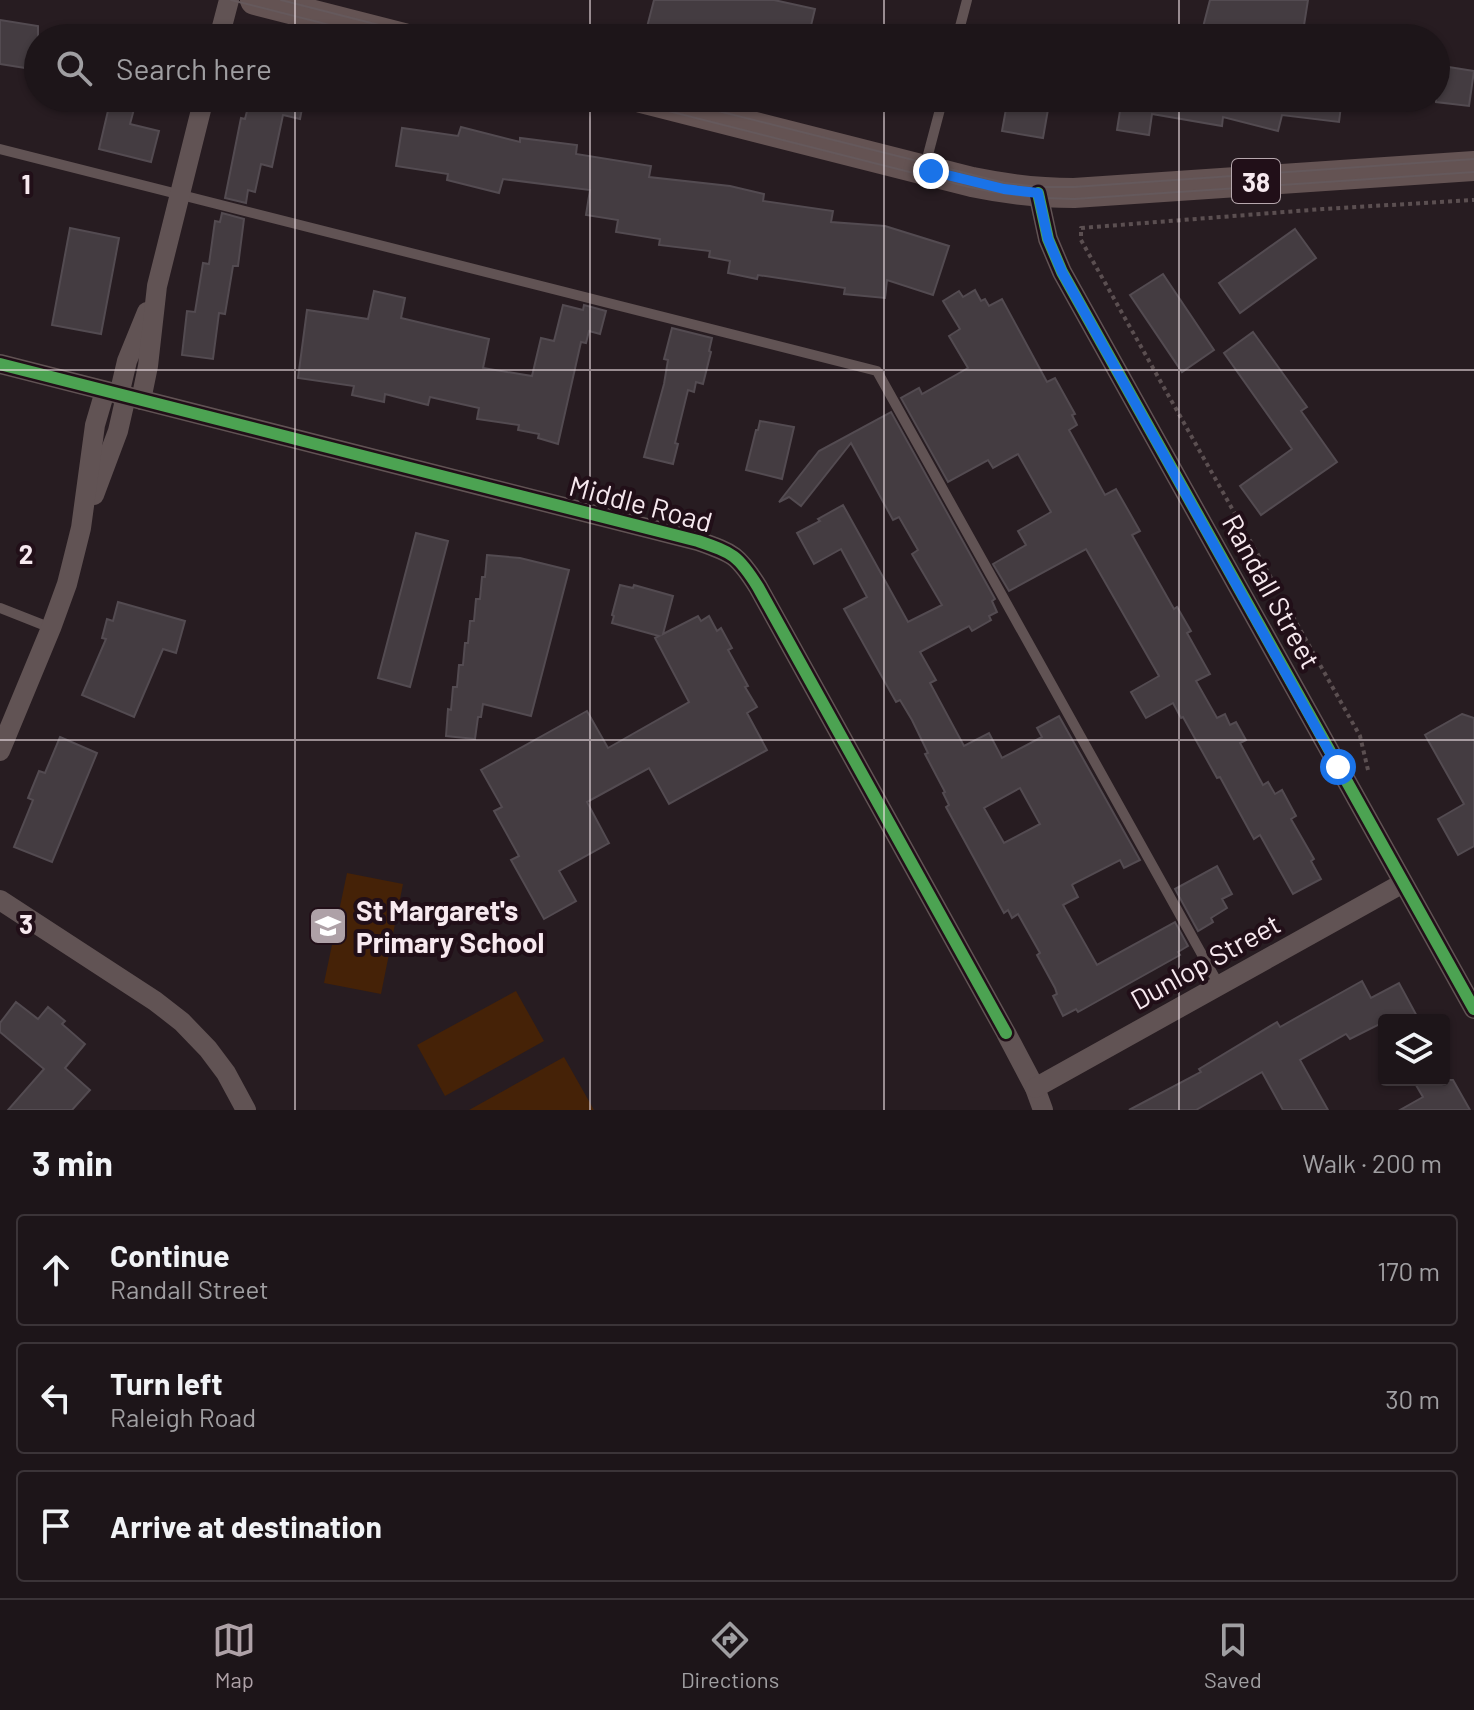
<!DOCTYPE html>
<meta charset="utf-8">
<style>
body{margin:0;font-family:Barlow,sans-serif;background:#2a2226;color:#f1f3f6}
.controls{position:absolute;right:24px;bottom:24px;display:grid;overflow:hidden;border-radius:8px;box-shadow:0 2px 6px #0004}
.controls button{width:72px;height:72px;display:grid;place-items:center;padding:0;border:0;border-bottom:2px solid #3b3438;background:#1d1519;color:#f1f3f6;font:40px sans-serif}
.stop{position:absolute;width:24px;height:24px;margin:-18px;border:6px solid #1a73e8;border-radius:50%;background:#fff}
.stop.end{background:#1a73e8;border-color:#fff;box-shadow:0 2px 8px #0008}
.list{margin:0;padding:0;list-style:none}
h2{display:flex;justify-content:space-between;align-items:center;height:104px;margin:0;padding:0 32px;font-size:34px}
h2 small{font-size:26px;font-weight:400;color:#a09fa2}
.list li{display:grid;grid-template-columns:52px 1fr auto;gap:24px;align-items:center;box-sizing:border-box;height:112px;margin:0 16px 16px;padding:0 16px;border:2px solid #3b3438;border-radius:8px}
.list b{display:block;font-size:30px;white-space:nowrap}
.list p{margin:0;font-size:26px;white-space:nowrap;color:#a09fa2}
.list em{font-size:26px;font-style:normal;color:#a09fa2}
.icon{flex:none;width:44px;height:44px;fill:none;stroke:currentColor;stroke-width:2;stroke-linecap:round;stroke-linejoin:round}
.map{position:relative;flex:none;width:1474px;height:1110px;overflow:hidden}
.search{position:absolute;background:#1d1519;box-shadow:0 2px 6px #0004;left:24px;right:24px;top:24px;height:88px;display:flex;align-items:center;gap:20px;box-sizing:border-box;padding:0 28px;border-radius:44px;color:#a09fa2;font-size:30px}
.sheet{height:488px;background:#1d1519}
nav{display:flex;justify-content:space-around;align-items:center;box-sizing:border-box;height:112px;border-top:2px solid #3b3438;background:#1d1519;font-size:22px;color:#a09fa2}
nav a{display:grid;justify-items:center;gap:4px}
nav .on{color:#aea1a7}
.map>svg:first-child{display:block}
</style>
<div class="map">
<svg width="1474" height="1110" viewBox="0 0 1474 1110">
<rect width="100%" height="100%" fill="#271c21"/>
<g fill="#452207">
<polygon points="347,873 403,884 381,994 324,983"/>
<polygon points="516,991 544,1041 445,1096 417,1045"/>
<polygon points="564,1057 594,1110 469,1110"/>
</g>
<g fill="#443c41" stroke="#534b51" stroke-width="2" fill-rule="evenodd">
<polygon points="654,0 774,0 815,9 808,38 708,38 689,33 687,38 647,27"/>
<polygon points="1210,0 1308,0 1302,38 1242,30 1240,38 1234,38 1202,31"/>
<polygon points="0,20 38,26 38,70 0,64"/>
<polygon points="1436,65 1474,71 1469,106 1436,102"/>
<polygon points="111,98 137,98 130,124 159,131 151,162 99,149"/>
<polygon points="246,98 304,98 300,119 283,115 272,167 261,164 255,192 248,190 246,203 225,198 241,118 245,119 248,107 245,106"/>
<polygon points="1008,98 1050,98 1043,138 1002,131"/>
<polygon points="1122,98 1342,98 1339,122 1282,115 1278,131 1223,117 1222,126 1152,114 1149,135 1117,130"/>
<polygon points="461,127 520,142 520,138 577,145 576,154 651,166 649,177 730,186 764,194 763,201 833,211 831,222 885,226 949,246 933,295 887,280 885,298 844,294 845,288 758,275 757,279 728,273 730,261 709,257 710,251 659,245 660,239 616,232 618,220 586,215 590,190 503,179 499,193 447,180 448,174 396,166 402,128 458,136"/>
<polygon points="222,213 244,219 238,266 233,266 225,314 219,313 213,359 182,355 187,311 195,312 203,263 209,264 215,221 220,222"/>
<polygon points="70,228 119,238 101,334 52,325"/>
<polygon points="1295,229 1316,258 1240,313 1219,283"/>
<polygon points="1163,274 1214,350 1182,372 1130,295"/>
<polygon points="975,290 981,301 985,299 989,306 1002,299 1047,382 1055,378 1075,414 1072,415 1077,425 1069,430 1105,495 1116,489 1140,531 1132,535 1174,609 1177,607 1191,631 1187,633 1210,674 1196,681 1217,718 1225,714 1230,725 1236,722 1246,740 1240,743 1263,785 1268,782 1275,794 1282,790 1296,816 1291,819 1314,859 1311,861 1321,879 1293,894 1260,835 1254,839 1220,777 1217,778 1183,717 1181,718 1173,703 1146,718 1131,692 1159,676 1086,549 1009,591 993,564 1026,545 1018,531 1051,512 1018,454 993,468 988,460 948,482 901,398 919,388 922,394 968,368 949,336 960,329 943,301 959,291 963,297"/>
<polygon points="374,291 405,298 401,318 489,339 483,368 532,376 541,338 554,341 563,305 583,310 584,305 606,311 600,334 589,331 586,343 581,342 558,444 538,438 539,434 518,430 519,425 477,419 479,408 430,397 428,405 385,394 384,402 352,395 354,386 298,378 307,310 368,319"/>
<polygon points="672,328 712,338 709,351 711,352 703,384 696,382 694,392 688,390 675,443 678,444 673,464 644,457 664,384 668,360 664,359"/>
<polygon points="1253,332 1307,407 1301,411 1337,462 1261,515 1240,486 1292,449 1224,353"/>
<path d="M891,412L995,599L992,601L997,612L989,616L991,620L972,631L969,626L920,652L936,680L930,683L964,746L989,733L1002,758L1042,737L1037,728L1059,716L1140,860L1124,868L1120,860L1073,884L1072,885L1078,897L1063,905L1097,965L1175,922L1188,946L1178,952L1180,955L1078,1012L1076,1009L1063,1016L1053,996L1057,994L1055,988L1037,955L1040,953L1018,914L1012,918L1008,910L1004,913L946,807L949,805L943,793L945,792L925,754L928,753L912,720L900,700L896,702L844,609L867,597L841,549L814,564L797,533L820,521L818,519L843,505L908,622L942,605L912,554L918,550L899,517L893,520L851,443L801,506L789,497L779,502L819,451ZM1020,788L1040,824L1004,843L984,808Z"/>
<polygon points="760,421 794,427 782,479 746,470 756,430 758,430"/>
<polygon points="416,533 448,541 410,687 378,678"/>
<polygon points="487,555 520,558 569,570 531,716 483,704 481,717 478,717 475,739 446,736 448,709 451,710 453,687 457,687 459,665 463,665 465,643 468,643 470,621 474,621 476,599 480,599 482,577 485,577"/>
<polygon points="620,585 633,588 634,585 673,596 663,634 698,616 701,621 709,616 717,631 721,628 732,648 728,650 748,686 745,687 757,707 747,713 767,750 669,804 649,768 587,802 609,843 559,871 576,901 544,919 511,860 519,856 494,811 502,807 481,770 587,711 608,748 689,702 655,638 659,636 612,623 614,616 612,615"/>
<polygon points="118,602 185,621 176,653 163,649 134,717 82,695 106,639 102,638 107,619 113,621"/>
<polygon points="1462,714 1474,718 1474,846 1458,855 1438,819 1464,804 1425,735"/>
<polygon points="60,737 97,753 52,862 14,847 33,800 28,798 39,771 45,773"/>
<polygon points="1217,866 1232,894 1222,899 1227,908 1211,918 1213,922 1198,931 1175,889"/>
<polygon points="1362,981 1371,998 1399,983 1419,1020 1384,1020 1384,1022 1350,1039 1346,1034 1300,1060 1328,1110 1283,1110 1262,1072 1196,1110 1129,1110 1201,1072 1199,1069 1277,1022 1280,1027"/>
<polygon points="16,1002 38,1019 48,1007 65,1021 62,1024 85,1044 65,1068 90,1090 72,1110 8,1110 44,1069 0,1032 0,1023"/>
<polygon points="1413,1080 1453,1080 1470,1110 1400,1110 1423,1097"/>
</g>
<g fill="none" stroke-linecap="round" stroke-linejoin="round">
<polyline stroke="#5b4f51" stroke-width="4" stroke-dasharray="4 4" stroke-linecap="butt" points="1368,770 1360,736 1081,240 1081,228 1323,209 1474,200"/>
<g stroke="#615354" stroke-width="10">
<polyline points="957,38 967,0"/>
<polyline points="0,149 877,371 1219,985"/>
<polyline points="925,166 943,98"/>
<polyline points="0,608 51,628"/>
</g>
<g stroke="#615354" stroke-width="20">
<polyline points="219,38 229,0"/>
<polyline points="1038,193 1048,239 1062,272 1474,1009"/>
<path d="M0,364L698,541C733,553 738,555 758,587L1006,1033L1035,1088L1043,1110"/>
<polyline points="119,395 127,361 147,312"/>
<polyline points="141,400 148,366 157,286 204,98"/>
<polyline points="94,495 118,431 126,396"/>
<polyline points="0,751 51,628 67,584 81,528 95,425 105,391"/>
<polyline points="0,900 155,1001 182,1022 208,1049 226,1073 246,1110"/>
<polyline points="1035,1088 1403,883"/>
</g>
<g stroke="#645353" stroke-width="30">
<polyline points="255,0 404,38"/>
<path d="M641,98L972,182C1006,189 1039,193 1074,193L1474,166"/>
</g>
<g stroke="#65595c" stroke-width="2">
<polyline points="231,0 381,38"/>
<polyline points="281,0 430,38"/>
<path d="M617,98L969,187C1004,195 1038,199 1074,199L1474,172"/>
<polyline points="666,98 1005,183 1039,187 1074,187 1474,159"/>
</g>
<defs>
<g id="cycleway">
<polyline points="1038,193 1048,239 1062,272 1474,1009"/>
<path d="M0,364L698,541C733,553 738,555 758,587L1006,1033"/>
</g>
</defs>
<use href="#cycleway" stroke="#210f18" stroke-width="17"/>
<use href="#cycleway" stroke="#4ca352" stroke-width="12"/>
</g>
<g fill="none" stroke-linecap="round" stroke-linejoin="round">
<polyline stroke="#1a73e8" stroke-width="10" points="931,171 1004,189 1038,193 1048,239 1062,272 1338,767"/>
</g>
<path fill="none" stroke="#f7e9ef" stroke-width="2" stroke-opacity="0.55" d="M295,0V38M590,0V38M884,0V38M1179,0V38M295,98V1110M590,98V1110M884,98V1110M1179,98V1110M0,370H1474M0,740H1474"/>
<defs>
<symbol id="school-square" viewBox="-11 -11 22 22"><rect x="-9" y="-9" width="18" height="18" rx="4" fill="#aea1a7" stroke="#210f18"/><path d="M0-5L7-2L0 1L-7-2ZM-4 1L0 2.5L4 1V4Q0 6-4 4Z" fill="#fff"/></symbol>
</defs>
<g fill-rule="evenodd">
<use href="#school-square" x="306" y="904" width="44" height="44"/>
</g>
<g text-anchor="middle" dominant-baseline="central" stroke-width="8" stroke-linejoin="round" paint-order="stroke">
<rect fill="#210f18" stroke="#b7a8ae" stroke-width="2" x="1232" y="159" width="48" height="44" rx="6"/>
<g font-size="26" font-weight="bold" fill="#f7e9ef">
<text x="1256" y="181">38</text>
</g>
<g font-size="28" fill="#f7e9ef" stroke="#210f18">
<text transform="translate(641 503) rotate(15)">Middle Road</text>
<text transform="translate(1272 591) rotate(61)">Randall Street</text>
<text transform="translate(1205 961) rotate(-29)">Dunlop Street</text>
</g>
<g font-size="28" font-weight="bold" fill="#f7e9ef" stroke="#210f18" text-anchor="start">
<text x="356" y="910">St Margaret's<tspan x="356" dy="32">Primary School</tspan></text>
</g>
</g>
<g font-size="26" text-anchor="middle" font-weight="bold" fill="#f7e9ef" stroke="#210f18" stroke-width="8" stroke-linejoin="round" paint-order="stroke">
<text x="26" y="194">1</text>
<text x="26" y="564">2</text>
<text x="26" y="934">3</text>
</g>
</svg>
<div class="controls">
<button><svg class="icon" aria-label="layers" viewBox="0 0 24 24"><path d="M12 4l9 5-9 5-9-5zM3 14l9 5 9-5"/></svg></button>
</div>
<div class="stop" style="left:1338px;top:767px"></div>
<div class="stop end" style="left:931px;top:171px"></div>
<div class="search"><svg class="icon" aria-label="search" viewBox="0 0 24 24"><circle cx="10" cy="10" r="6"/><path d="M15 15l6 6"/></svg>Search here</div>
</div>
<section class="sheet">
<h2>3 min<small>Walk · 200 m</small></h2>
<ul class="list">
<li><svg class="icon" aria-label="ahead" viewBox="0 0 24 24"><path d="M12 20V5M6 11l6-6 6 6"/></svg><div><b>Continue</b><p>Randall Street</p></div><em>170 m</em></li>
<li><svg class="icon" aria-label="left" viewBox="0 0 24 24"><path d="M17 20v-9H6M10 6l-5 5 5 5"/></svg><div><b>Turn left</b><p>Raleigh Road</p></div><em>30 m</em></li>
<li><svg class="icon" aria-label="arrive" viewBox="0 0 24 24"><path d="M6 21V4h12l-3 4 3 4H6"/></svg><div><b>Arrive at destination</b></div></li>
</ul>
</section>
<nav>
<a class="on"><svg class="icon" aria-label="map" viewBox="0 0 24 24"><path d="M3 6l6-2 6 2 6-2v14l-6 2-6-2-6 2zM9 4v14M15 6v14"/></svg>Map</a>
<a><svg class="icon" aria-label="directions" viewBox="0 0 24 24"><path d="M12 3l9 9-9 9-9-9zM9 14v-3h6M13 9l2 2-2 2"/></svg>Directions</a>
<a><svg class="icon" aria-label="saved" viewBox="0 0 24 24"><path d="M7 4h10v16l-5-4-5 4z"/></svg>Saved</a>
</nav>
